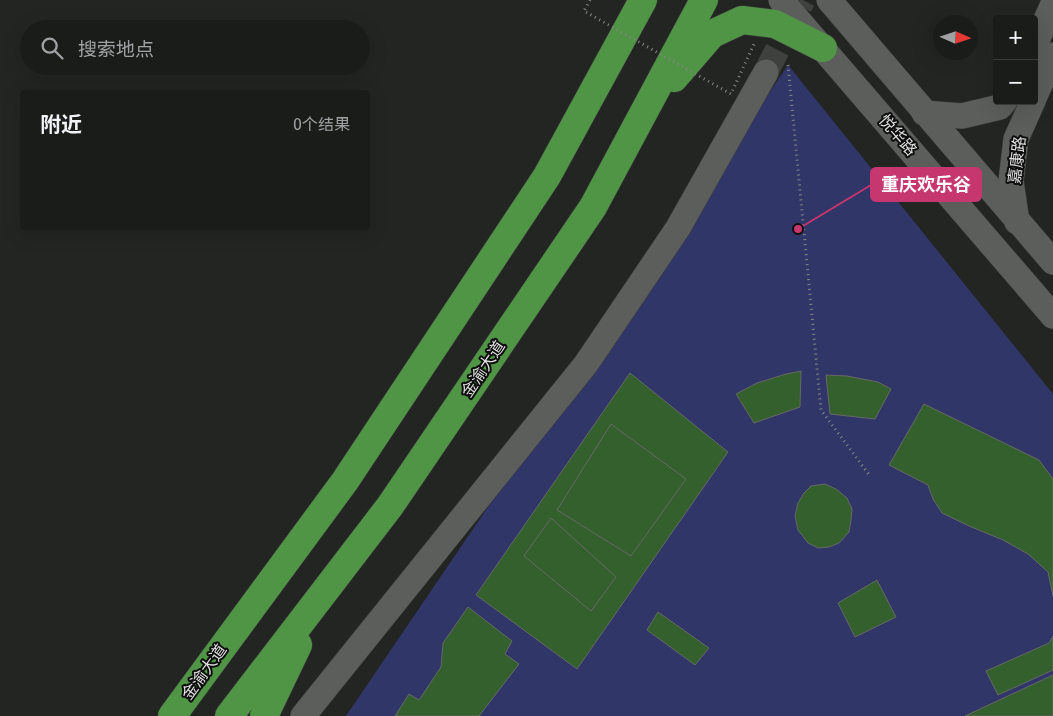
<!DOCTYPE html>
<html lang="zh">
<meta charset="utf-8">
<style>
body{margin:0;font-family:"Fira Sans","Noto Sans SC",sans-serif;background:#232523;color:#f1f3f6}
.controls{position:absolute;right:15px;top:15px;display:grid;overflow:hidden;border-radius:5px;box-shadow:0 5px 20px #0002}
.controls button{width:45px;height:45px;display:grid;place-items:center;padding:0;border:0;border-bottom:1px solid #383a39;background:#1a1c1a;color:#f1f3f6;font:25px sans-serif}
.compass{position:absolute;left:933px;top:15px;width:45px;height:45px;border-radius:50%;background:#1a1c1a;box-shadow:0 5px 20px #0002;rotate:93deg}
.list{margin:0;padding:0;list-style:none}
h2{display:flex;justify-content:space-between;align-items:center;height:65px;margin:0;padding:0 20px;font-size:21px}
h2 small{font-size:16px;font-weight:400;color:#9fa1a2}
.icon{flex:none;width:28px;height:28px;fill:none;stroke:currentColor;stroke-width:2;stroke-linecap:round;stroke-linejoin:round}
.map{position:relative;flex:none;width:1053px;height:716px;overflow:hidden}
.search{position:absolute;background:#1a1c1a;box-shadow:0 5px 20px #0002;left:20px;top:20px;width:350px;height:55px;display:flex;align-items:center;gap:12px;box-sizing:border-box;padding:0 18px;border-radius:28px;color:#9fa1a2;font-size:19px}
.panel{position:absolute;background:#1a1c1a;box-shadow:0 5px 20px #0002;left:20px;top:90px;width:350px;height:140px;border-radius:5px}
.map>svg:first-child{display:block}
</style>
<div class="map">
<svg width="1053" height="716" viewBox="0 0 1053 716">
<rect width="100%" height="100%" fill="#232523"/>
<polygon fill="#303668" points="788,65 1053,394 1053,716 346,716"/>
<g fill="#34602d" stroke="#666866">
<polygon points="801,371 800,407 754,423 736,394 757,383 786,374"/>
<polygon points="630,373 728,452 577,669 476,595"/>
<polygon points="826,375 847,376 878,382 891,389 875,419 830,414"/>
<polygon points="924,404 1039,460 1053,479 1053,596 1048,572 1028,554 1003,540 969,526 942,513 933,499 928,485 889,465"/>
<polygon points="611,424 686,479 631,556 557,510"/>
<polygon points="825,484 836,489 847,498 852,509 851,520 849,532 839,543 829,547 818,548 808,543 798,530 795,516 798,503 804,493 811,486"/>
<polygon points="551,518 616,577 591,611 524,556"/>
<polygon points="877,580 896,617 855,637 838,603"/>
<polygon points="468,607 512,641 505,654 519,664 479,716 395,716 409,694 419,700 441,667 443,643"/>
<polygon points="658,612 709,648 695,665 647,630"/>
<polygon points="1053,636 1053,670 998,695 986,671 1049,643"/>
<polygon points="1053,675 1053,716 965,716"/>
</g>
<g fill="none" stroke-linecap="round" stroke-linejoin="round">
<polyline stroke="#3f413f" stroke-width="25" stroke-dasharray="25 12" stroke-linecap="butt" points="766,72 803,0"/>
<defs>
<g id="secondary">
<polyline points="781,0 1053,316"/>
<polyline points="829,0 1053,262"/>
<polyline points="1034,47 1053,4"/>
<polyline points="1034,98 1053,55"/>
<polyline points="924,113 962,116 1000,107 1005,101"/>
<polyline points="1017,222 1011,181 1016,139 1033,101"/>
<polyline points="303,716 586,364 678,228 766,72"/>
</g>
<g id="highway">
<polyline points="674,78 712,34 742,20 775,24 823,48"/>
<polyline points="172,716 345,481 547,176 643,0"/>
<polyline points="229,716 390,506 593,207 704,0"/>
<polyline points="264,716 298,645"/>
</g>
</defs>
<use href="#secondary" stroke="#3f403f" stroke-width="26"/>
<use href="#highway" stroke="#3f403f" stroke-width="29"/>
<polyline stroke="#858785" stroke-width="3" stroke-dasharray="1 4" stroke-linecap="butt" points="788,65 821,410 870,476"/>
<use href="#secondary" stroke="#5c5e5c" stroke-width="25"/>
<use href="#highway" stroke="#509545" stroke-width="28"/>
<polyline stroke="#858785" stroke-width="3" stroke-dasharray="1 4" stroke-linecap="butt" points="590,0 584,11 731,94 754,44"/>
</g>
<g text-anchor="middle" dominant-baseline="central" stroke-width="4" stroke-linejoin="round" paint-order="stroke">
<g font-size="16" fill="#dedfde" stroke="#0d0e0d">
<text transform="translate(898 135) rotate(49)">悦华路</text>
<text transform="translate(1017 160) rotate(-83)">嘉康路</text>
<text transform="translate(483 369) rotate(-56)">金渝大道</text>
<text transform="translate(204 672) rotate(-54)">金渝大道</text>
</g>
</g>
<path fill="none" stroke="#c6366f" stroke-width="2" d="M798 229L871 185"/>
<circle fill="#c6366f" stroke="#0d0e0d" stroke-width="2" cx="798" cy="229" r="5"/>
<rect fill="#c6366f" stroke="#c6366f" stroke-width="2" x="871" y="168" width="110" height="33" rx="5"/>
<g font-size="18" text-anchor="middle" font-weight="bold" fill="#fff">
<text x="926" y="191">重庆欢乐谷</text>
</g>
</svg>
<div class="controls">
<button>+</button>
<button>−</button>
</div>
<svg class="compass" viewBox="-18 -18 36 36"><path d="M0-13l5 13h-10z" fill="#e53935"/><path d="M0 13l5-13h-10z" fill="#9fa1a2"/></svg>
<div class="search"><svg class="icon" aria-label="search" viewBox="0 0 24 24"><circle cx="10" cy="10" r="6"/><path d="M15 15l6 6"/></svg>搜索地点</div>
<section class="panel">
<h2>附近<small>0个结果</small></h2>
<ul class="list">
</ul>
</section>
</div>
